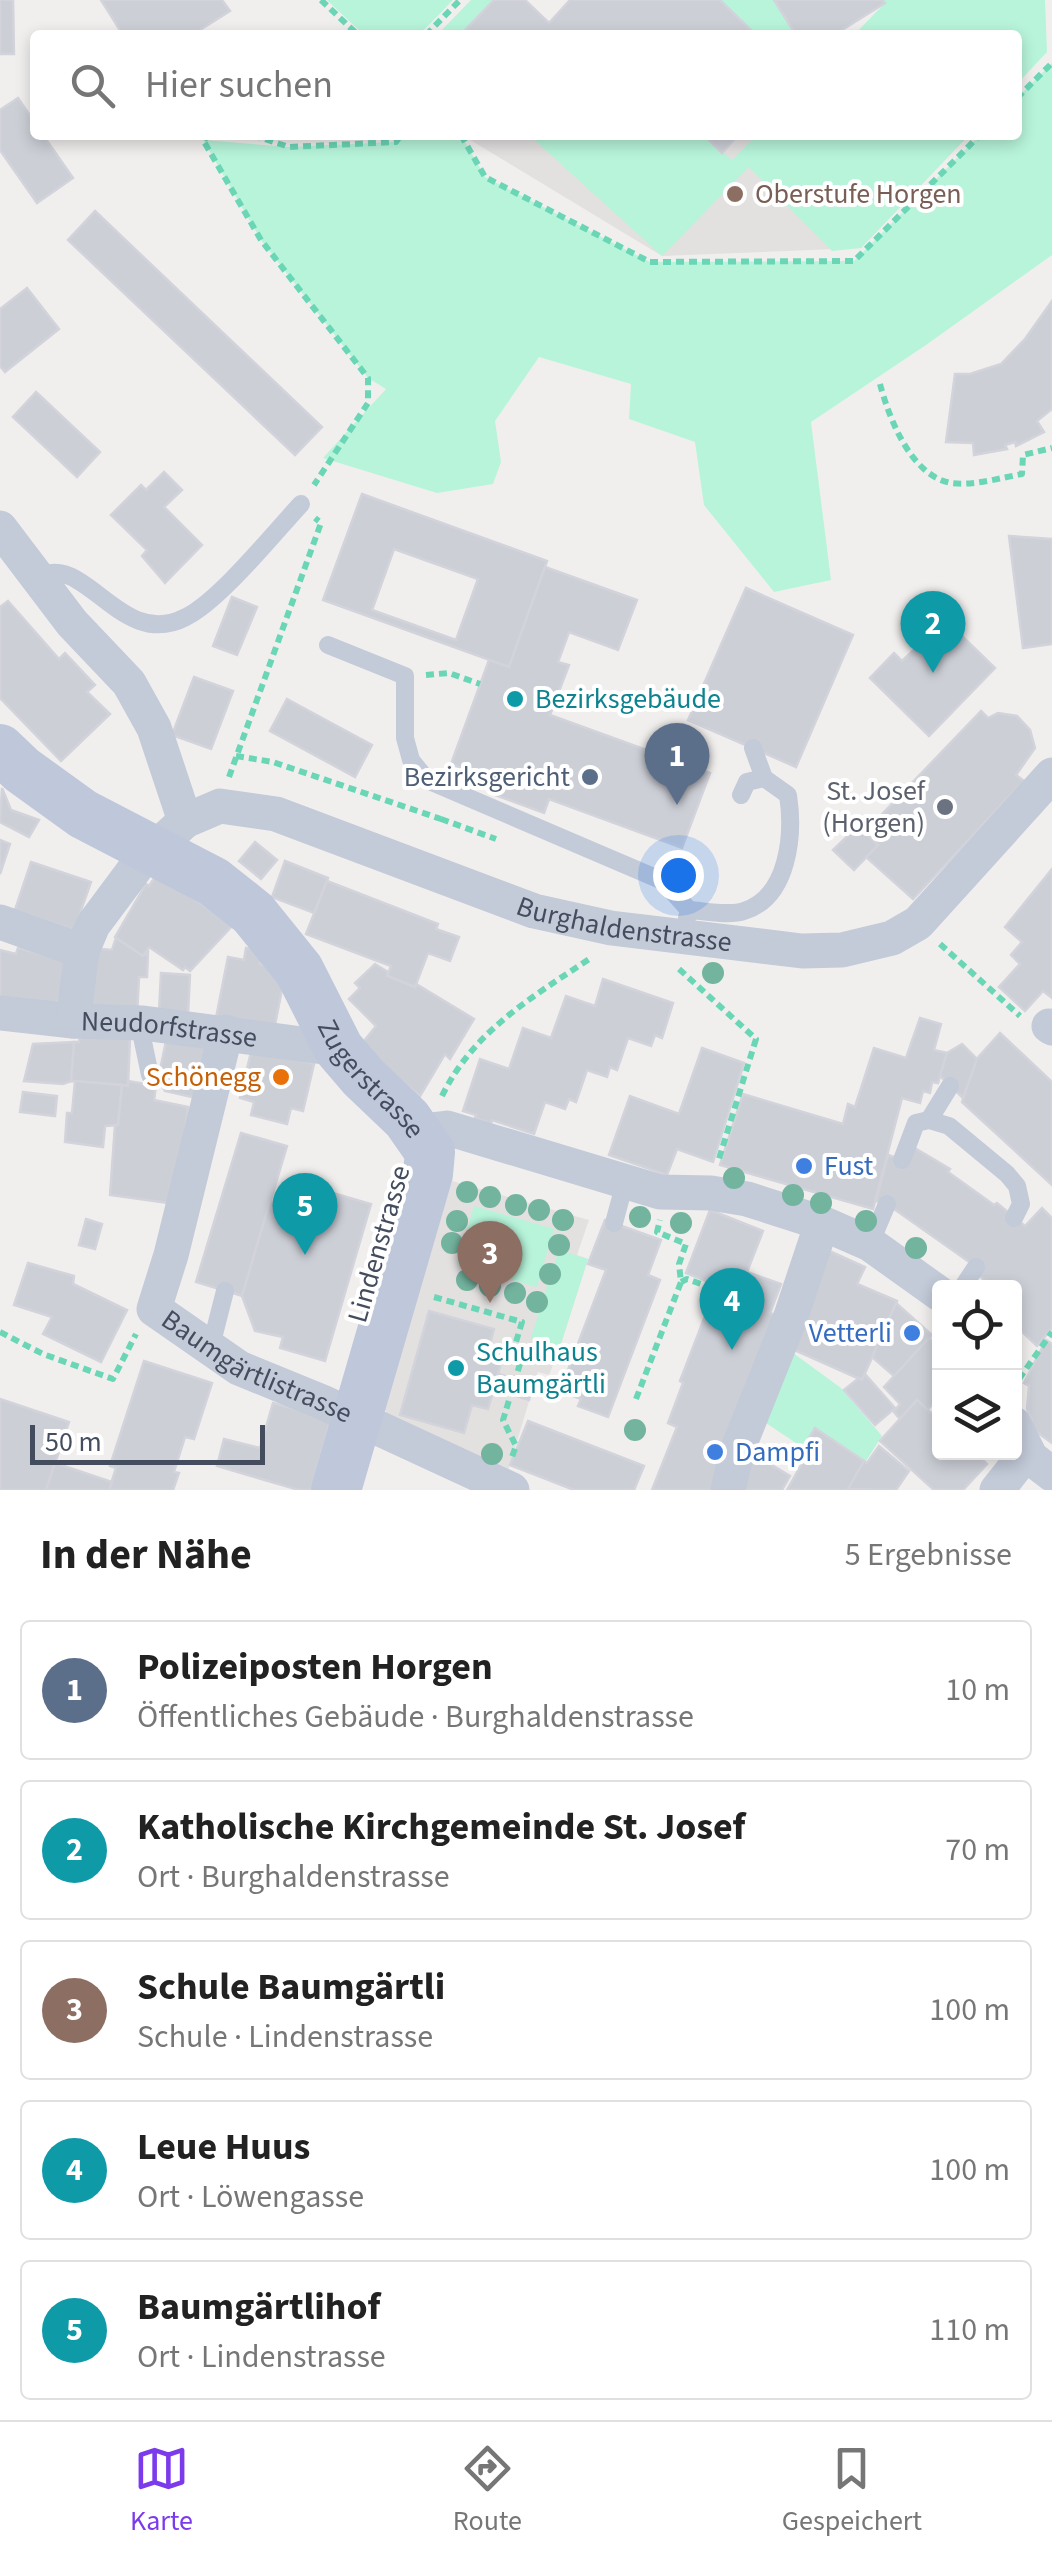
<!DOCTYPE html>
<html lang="de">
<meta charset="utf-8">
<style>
body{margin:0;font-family:"Source Sans 3",sans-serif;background:#f6f6f6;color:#222}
.controls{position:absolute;right:30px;bottom:30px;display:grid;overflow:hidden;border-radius:10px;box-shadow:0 5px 15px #0003}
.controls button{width:90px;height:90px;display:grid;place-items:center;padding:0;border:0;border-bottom:2px solid #e0e0e0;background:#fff;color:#222;font:50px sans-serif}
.scale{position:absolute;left:30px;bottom:25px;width:235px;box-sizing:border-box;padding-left:10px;border:5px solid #444d5e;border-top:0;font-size:28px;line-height:35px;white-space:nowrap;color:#444d5e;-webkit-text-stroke:8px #fff;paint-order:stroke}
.you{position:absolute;left:678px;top:875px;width:35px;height:35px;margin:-25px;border:8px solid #fff;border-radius:50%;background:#1a73e8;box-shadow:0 0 0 15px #1a73e833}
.badge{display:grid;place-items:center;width:65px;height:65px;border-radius:50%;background:#7c3aed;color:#fff;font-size:32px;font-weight:700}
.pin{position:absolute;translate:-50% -82px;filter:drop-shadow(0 2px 5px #0008)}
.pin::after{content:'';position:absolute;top:52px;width:35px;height:30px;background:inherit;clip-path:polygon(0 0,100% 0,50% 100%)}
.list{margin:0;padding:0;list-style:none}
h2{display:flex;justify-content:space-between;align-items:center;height:130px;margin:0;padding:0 40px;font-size:42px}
h2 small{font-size:32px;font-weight:400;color:#767676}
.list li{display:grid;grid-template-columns:65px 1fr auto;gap:30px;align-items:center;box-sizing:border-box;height:140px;margin:0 20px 20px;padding:0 20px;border:2px solid #e0e0e0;border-radius:10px}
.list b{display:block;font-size:38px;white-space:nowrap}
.list p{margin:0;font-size:32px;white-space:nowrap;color:#767676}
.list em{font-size:32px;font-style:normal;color:#767676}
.icon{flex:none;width:55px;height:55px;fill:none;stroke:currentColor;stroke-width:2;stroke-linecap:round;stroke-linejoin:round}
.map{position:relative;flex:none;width:1052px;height:1490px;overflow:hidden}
.search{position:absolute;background:#fff;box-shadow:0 5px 15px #0003;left:30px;right:30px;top:30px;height:110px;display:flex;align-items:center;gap:25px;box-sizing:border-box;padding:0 35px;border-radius:10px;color:#767676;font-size:38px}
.sheet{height:930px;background:#fff}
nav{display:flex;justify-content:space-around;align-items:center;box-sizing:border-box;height:140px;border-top:2px solid #e0e0e0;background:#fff;font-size:28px;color:#767676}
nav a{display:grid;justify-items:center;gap:5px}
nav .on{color:#7c3aed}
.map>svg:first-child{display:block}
</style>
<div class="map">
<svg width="1052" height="1490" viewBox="0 0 1052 1490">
<rect width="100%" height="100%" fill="#f1efee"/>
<g fill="#e3e0e0">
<polygon points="462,135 969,135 861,248 662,256"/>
<polygon points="452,1181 589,1220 577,1255 588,1259 560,1347 549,1375 538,1372 507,1474 390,1419 384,1408"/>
</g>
<g fill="#b7f4da">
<polygon points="327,0 453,0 419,35 364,35"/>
<polygon points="471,0 494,0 467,29 472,35 437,35"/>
<polygon points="720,0 774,0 796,35 756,35"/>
<polygon points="882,0 1045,0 1047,52 1017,84 1017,35 854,35 884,4"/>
<polygon points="1052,63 1052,255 926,345 811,422 831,580 774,592 704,505 695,442 629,419 631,384 539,357 495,421 501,462 493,484 437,493 323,458 386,389 368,378 261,240 203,140 289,147 395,142 401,135 461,135 485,177 650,262 854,261 980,135 1017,135 1017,98"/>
<polygon points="529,135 704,135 732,160 757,135 969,135 861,248 832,251 749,167 662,256"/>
<polygon points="474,1206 554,1229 537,1287 457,1264"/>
<polygon points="559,1250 588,1259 560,1347 531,1338"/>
<polygon points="789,1350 841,1388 882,1436 866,1461 815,1427 802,1447 763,1421"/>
</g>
<g fill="#cdcfd7" stroke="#d2d3db" stroke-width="2.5" fill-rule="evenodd">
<polygon points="0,0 13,0 14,54 0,54"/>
<polygon points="101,0 222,0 230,11 192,35 123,35"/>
<polygon points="494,0 525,0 549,23 570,0 720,0 756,35 473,35 466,29"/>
<polygon points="774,0 882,0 885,3 834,35 796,35"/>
<polygon points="18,98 35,123 35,135 43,135 73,178 37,203 0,150 0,110"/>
<polygon points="704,135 738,135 722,153"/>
<polygon points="95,211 322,427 295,455 68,240"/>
<polygon points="27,288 59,329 5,372 0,366 0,309"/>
<polygon points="1052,301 1052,409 1037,421 1044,432 1016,446 1015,442 1005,445 1007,449 974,455 973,443 946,442 955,374 970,374 1001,364 1025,339"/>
<polygon points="36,392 100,452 77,477 13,417"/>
<polygon points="164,472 182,490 164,507 202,545 165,583 142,556 147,550 111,515 141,485 146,490"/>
<path d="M362,494L547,561L509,667L323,600ZM394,549L478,579L456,640L372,610Z"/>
<polygon points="1009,536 1052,539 1052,644 1023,648"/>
<polygon points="545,567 637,600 618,650 569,632 558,662 569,665 550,715 710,773 682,848 549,799 544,813 490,793 495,780 451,764 489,660 509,667"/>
<polygon points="746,588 853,635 796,767 688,720"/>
<polygon points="232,597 257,607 237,655 213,646"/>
<polygon points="8,601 59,659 65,653 95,685 87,692 110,714 61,761 0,698 0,607"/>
<polygon points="934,609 995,668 929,736 870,678 894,653 902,661 917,647 906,636"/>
<polygon points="194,677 233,691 211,749 172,735"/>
<polygon points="287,699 372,745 355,777 270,731"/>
<polygon points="981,711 988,718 998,713 1017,716 1030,730 1035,748 1016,775 1024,781 913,899 866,857 878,845 865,832"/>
<polygon points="2,788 11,810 39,820 29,837 0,822"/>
<polygon points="858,826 878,845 854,870 833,850"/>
<polygon points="0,840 10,844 0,874"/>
<polygon points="255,842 277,860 261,879 239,861"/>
<polygon points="285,861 328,878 314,913 272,897"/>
<polygon points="31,862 91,882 74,930 15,910"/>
<polygon points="1052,869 1052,998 1043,991 1025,1011 999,987 1020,964 1011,955 1022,942 1005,927"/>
<polygon points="157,874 233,925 190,971 185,967 183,970 149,947 143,956 115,937 146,884 149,886"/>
<polygon points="327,881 438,924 436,929 459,937 450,961 428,953 415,987 387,976 391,966 306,934"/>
<polygon points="116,938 143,956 148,952 147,977 139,977 137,1015 88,1013 92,948 112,950"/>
<polygon points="18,948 64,960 62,997 50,1008 0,998 0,950 16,954"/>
<polygon points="246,948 263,951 260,964 286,969 274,1030 216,1018 228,957 244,960"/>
<polygon points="375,964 388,972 387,976 415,987 416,984 474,1019 450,1059 445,1054 420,1096 360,1046 376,1026 349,999 360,988 355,983"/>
<polygon points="161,973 190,975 188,1014 159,1012"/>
<polygon points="603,979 673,1003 662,1038 655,1035 651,1046 628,1038 617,1070 610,1067 607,1077 587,1070 576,1102 569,1099 565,1109 545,1102 534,1134 492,1120 491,1124 475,1118 476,1115 463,1111 480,1059 509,1069 523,1028 551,1038 566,996 595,1006"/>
<polygon points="920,1018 941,1024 934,1050 947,1053 938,1083 932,1082 930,1093 923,1091 920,1103 902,1098 873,1209 720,1165 743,1094 843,1124 848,1104 855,1107 874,1048 906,1058"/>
<polygon points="168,1032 218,1039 205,1100 165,1091 158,1079"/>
<polygon points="80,1033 130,1037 128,1086 71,1081 74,1042 79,1042"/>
<polygon points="1000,1033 1052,1082 1052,1185 962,1102 975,1061"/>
<polygon points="74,1042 71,1081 63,1084 24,1081 33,1044"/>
<polygon points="962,1044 977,1059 963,1098 940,1076 947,1053"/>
<polygon points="252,1048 314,1064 303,1111 291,1108 287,1124 251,1115 254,1102 240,1098"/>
<polygon points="702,1048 744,1063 713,1162 677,1149 667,1175 609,1155 630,1096 679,1114"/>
<polygon points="75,1081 122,1085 118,1125 105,1126 103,1147 65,1142 67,1113 72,1113"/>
<polygon points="128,1081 156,1086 154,1100 188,1107 176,1204 110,1195 115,1125 118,1125 122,1085 128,1086"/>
<polygon points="23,1092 57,1096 55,1116 20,1112"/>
<polygon points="241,1133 287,1146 242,1296 196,1282"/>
<polygon points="913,1147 950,1169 948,1172 994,1205 997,1203 1025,1226 1042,1208 1052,1218 1052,1328 1037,1346 1014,1324 1014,1288 992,1288 979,1275 982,1271 887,1204 876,1201 888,1155 908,1162"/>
<polygon points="326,1191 371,1204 325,1361 280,1348 283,1337 255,1331 242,1296 270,1201 316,1215"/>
<polygon points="710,1210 763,1231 747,1272 781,1284 770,1313 783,1318 724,1490 652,1490 677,1427 668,1423 683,1383 680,1381 714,1293 719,1294 722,1287 686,1273"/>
<polygon points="86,1219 102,1224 95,1249 79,1245"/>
<polygon points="605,1220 661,1240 648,1275 660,1280 608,1417 578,1406 581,1399 560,1391 606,1270 588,1264"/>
<polygon points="825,1249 865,1267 857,1284 897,1301 862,1380 790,1348"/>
<polygon points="28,1263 74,1276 73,1284 127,1310 101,1362 43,1334 52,1317 14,1305"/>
<polygon points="896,1303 932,1335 894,1376 872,1357"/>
<polygon points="429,1311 494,1329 486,1359 501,1363 498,1374 488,1409 472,1405 464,1433 400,1415"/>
<polygon points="929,1338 940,1349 940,1397 927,1410 917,1400 900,1419 894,1412 900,1404 884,1387"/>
<polygon points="1046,1340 1052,1344 1052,1443 1028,1426 1032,1420 1027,1409 1029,1386 1024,1383"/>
<polygon points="144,1361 212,1383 194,1439 185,1437 174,1472 179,1473 173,1490 109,1490 116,1468 110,1466"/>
<polygon points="498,1374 534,1384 529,1400 494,1389"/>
<polygon points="865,1374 895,1408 875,1425 844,1390 859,1378 862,1380"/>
<polygon points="0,1399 69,1422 46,1490 0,1490"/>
<polygon points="917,1400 940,1421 940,1452 975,1452 987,1464 963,1490 934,1490 880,1441"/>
<polygon points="273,1403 331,1419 311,1490 299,1490 217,1466 224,1439 260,1448"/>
<polygon points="528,1421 644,1466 634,1490 574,1490 510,1465"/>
<polygon points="815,1428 864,1461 848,1489 851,1490 787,1490 804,1460 812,1464 816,1456 803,1448"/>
<polygon points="879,1446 909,1471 896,1490 848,1489 864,1461 867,1463"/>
<polygon points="743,1448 790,1476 782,1490 733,1490"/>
<polygon points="55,1463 112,1482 109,1490 46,1490"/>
</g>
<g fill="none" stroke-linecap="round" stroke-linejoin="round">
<g stroke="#6bd6b6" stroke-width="6" stroke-dasharray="8 5" stroke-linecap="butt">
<polyline points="321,0 358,35"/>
<polyline points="426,35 460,0"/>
<polyline points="1017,98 1052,63"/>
<polyline points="211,135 203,140 261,240 368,378 368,403 314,485"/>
<polyline points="253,135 289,147 396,142 401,135"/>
<polyline points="461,135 485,177 650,262 854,261 980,135"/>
<path d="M880,384C889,418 911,476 951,483C973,486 1000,478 1022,474L1023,455L1052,448"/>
<polyline points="426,675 449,673 480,684"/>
<polyline points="236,756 273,762 441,819 443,815"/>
<polyline points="229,777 321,523 315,518"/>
<polyline points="441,819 496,839"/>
<polyline points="940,944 1020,1016"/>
<polyline points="679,969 756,1039 718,1162"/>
<path d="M442,1096C474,1030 533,997 592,957"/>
<polyline points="681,1282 687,1279 721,1291"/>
<polyline points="434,1297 522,1322 513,1352 523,1354 503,1420 516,1446 512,1457"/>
<polyline points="0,1332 43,1354 113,1379 136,1334"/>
<polyline points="1019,1379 1052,1332"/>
<polyline points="636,1399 681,1282 679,1264 686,1244 657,1232 660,1220"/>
</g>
<g stroke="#c3cad8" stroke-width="18">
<path d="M37,578C85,549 120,652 186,617C220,600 273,534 301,504"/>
<polyline points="328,645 405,676 405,738 411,760 427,780 663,881 689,910"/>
<polyline points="753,748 764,778"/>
<path d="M687,918L689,910C705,911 729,916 744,911C789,897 794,834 788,795L764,778L747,782L741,795"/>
<polyline points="143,1023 142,1037 150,1075"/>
<polyline points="929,1120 950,1086"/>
<polyline points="902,1160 916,1123 929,1120 949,1126 1007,1174 1017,1186 1021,1204 1014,1218"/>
<polyline points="614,1223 621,1197 620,1179"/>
<polyline points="870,1244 887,1204"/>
<polyline points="962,1288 976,1267"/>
<polyline points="210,1350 225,1291"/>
</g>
<g stroke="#c3cad8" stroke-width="35">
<polyline points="0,528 72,623 129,683 154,728 185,821"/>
<polyline points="0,922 82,951"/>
<path id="s1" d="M0,1013L73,1021L143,1023L339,1049"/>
<path id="s2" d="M73,1021L82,951L93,925L140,862L185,821L220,806L276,814L534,911L611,928L802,951L842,950L892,938L918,923L1052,775"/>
<polyline points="1049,1026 1052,1028"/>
<path id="s3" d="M226,1032L171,1255L154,1309L239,1368L322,1402L512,1490"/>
<polyline points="414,1132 447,1128 660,1192 711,1193 747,1199 822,1223 870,1244 940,1294"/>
<polyline points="1014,1424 1031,1458 1052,1474"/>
<polyline points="728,1490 737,1451 791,1316 822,1223"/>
<polyline points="997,1490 1027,1452"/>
</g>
<path stroke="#bfc7da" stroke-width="50" id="s4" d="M0,749L22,770L83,814L214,882L253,913L299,970L339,1049L363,1077L407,1119L430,1152L428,1174L336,1490"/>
</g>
<g fill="#73b49f">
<circle cx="713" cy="973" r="11"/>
<circle cx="734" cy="1178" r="11"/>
<circle cx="467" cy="1192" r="11"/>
<circle cx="793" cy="1195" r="11"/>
<circle cx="490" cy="1197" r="11"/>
<circle cx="821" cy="1203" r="11"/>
<circle cx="516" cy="1205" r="11"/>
<circle cx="539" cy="1210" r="11"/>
<circle cx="640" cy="1217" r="11"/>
<circle cx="563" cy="1220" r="11"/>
<circle cx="457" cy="1221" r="11"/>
<circle cx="866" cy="1221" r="11"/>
<circle cx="681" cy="1223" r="11"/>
<circle cx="452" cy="1243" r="11"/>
<circle cx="559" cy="1245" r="11"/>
<circle cx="916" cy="1248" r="11"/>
<circle cx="550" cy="1274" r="11"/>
<circle cx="467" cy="1280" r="11"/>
<circle cx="490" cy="1286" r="11"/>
<circle cx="515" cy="1293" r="11"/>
<circle cx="537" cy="1302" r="11"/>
<circle cx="635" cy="1430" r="11"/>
<circle cx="492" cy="1454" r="11"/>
</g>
<circle fill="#8d6e63" stroke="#fff" stroke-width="4" cx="735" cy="194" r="10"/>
<g fill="#0f9aa8" stroke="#fff" stroke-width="4">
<circle cx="515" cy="699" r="10"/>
<circle cx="456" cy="1368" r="10"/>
</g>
<circle fill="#5c6f8a" stroke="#fff" stroke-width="4" cx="590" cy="777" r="10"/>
<circle fill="#6b7280" stroke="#fff" stroke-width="4" cx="945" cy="807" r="10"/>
<circle fill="#e8710a" stroke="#fff" stroke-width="4" cx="281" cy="1077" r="10"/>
<g fill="#3f7fe0" stroke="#fff" stroke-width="4">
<circle cx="804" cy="1166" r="10"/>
<circle cx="912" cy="1333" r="10"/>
<circle cx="715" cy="1452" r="10"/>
</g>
<g text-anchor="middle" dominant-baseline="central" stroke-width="8" stroke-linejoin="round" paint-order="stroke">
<g font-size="28" fill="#785e54" stroke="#fff" text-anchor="start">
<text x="755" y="194">Oberstufe Horgen</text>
</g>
<g font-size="28" fill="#0d838f" stroke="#fff" text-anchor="start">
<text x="535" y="699">Bezirksgebäude</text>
<text x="476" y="1352">Schulhaus<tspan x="476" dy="32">Baumgärtli</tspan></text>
</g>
<g font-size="28" fill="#4e5e75" stroke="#fff" text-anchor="end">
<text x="570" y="777">Bezirksgericht</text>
</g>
<g font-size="28" fill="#5b616d" stroke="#fff" text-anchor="end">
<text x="925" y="791">St. Josef<tspan x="925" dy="32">(Horgen)</tspan></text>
</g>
<g font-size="28" fill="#444d5e" stroke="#fff">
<text stroke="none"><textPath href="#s2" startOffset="700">Burghaldenstrasse</textPath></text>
<text stroke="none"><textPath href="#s1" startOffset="170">Neudorfstrasse</textPath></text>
<text stroke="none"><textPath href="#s4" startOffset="508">Zugerstrasse</textPath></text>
<text transform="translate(379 1244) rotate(-74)">Lindenstrasse</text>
<text stroke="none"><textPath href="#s3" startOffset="405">Baumgärtlistrasse</textPath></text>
</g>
<g font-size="28" fill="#c56008" stroke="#fff" text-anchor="end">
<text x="261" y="1077">Schönegg</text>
</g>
<g font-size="28" fill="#366cbe" stroke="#fff" text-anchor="start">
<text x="824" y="1166">Fust</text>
<text x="892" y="1333" text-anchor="end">Vetterli</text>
<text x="735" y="1452">Dampfi</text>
</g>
</g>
</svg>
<div class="controls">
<button><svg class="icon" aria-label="locate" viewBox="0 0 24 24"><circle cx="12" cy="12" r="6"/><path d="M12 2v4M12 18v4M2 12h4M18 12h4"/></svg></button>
<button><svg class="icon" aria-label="layers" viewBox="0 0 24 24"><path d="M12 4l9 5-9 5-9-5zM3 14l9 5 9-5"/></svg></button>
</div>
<div class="scale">50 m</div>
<div class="you"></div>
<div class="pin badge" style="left:677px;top:805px;background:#5c6f8a">1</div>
<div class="pin badge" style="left:933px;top:673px;background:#0f9aa8">2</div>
<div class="pin badge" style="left:490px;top:1303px;background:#8d6e63">3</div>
<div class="pin badge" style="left:732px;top:1350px;background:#0f9aa8">4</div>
<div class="pin badge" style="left:305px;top:1255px;background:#0f9aa8">5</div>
<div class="search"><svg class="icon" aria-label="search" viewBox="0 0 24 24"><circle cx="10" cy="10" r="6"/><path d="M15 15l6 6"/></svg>Hier suchen</div>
</div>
<section class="sheet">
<h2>In der Nähe<small>5 Ergebnisse</small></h2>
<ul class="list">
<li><span class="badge" style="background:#5c6f8a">1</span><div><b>Polizeiposten Horgen</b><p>Öffentliches Gebäude · Burghaldenstrasse</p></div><em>10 m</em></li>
<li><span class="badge" style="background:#0f9aa8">2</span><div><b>Katholische Kirchgemeinde St. Josef</b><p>Ort · Burghaldenstrasse</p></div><em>70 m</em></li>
<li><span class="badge" style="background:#8d6e63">3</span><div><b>Schule Baumgärtli</b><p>Schule · Lindenstrasse</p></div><em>100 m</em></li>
<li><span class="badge" style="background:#0f9aa8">4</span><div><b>Leue Huus</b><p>Ort · Löwengasse</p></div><em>100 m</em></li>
<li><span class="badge" style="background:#0f9aa8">5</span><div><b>Baumgärtlihof</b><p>Ort · Lindenstrasse</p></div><em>110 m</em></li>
</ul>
</section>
<nav>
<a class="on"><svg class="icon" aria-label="map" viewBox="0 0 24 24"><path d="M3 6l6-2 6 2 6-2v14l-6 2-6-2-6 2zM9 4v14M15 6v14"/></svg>Karte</a>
<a><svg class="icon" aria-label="directions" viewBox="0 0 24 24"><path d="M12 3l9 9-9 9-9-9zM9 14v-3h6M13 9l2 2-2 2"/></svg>Route</a>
<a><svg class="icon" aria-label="saved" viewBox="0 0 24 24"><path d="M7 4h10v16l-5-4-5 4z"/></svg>Gespeichert</a>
</nav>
